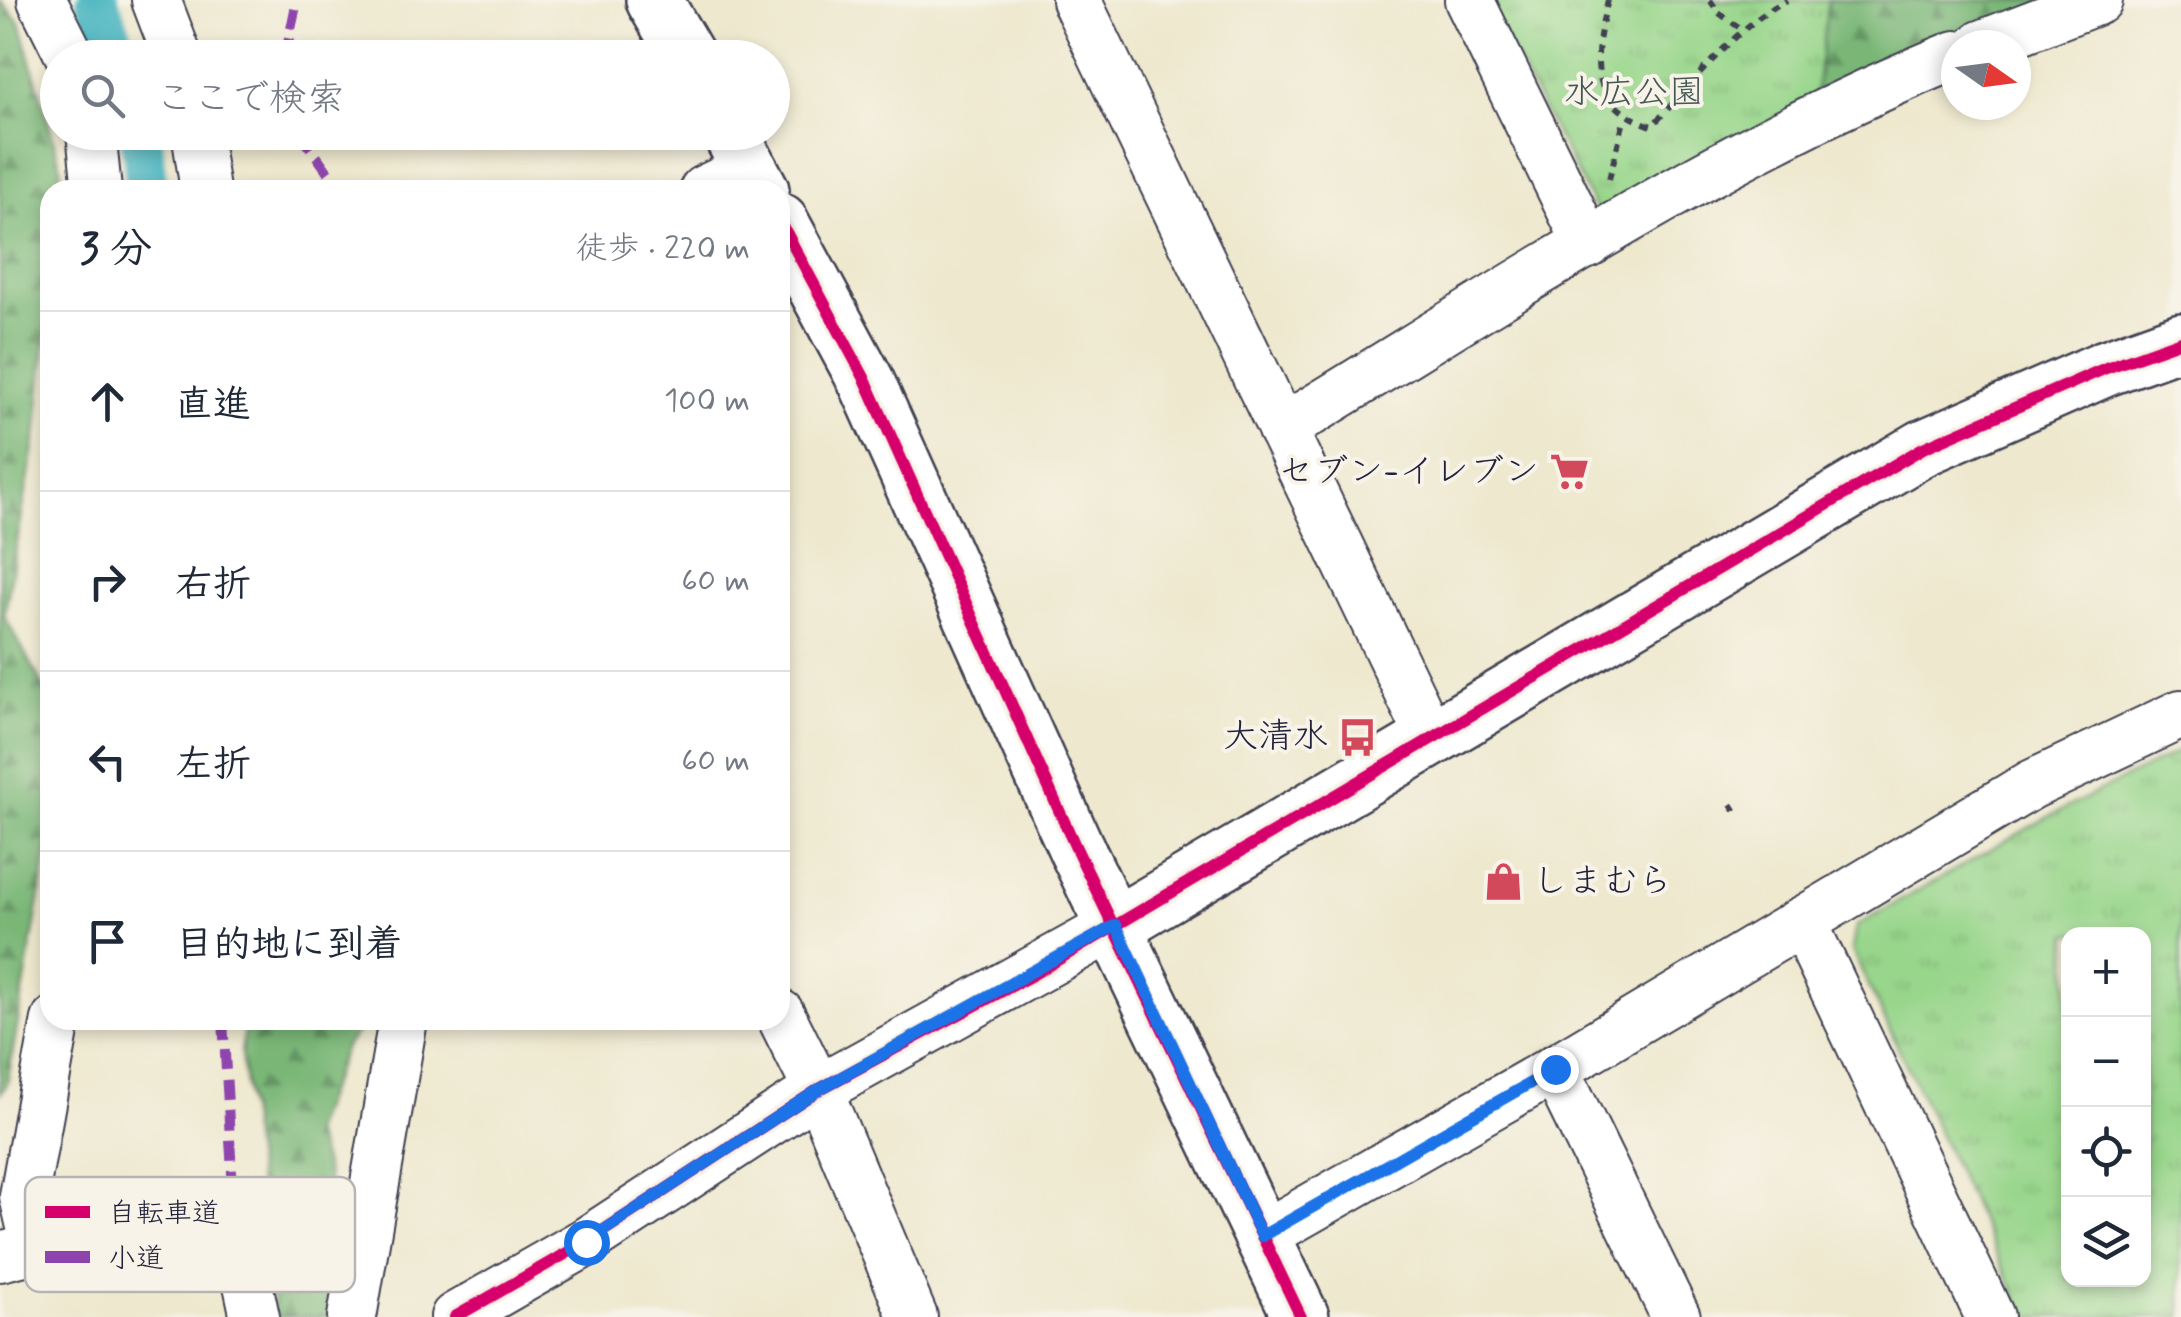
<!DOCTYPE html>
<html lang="ja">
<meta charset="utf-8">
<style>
body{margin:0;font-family:Mynerve,"Klee One",sans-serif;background:#f6f6f7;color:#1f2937}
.controls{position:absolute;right:30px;bottom:30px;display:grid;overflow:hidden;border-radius:20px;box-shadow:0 5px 15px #0003}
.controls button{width:90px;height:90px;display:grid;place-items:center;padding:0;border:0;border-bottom:2px solid #e0e1e3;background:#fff;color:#1f2937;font:50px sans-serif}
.compass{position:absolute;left:1941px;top:30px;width:90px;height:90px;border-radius:50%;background:#fff;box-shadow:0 5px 15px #0003;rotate:104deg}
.stop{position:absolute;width:30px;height:30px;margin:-22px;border:8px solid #1a73e8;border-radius:50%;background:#fff}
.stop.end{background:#1a73e8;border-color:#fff;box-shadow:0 2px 10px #0008}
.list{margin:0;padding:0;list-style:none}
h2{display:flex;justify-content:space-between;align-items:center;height:130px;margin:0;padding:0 40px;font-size:42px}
h2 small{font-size:32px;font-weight:400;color:#747a83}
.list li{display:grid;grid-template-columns:65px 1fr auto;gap:30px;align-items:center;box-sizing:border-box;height:180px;padding:0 40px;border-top:2px solid #e0e1e3}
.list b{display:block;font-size:38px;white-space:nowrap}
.list em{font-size:32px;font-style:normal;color:#747a83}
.icon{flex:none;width:55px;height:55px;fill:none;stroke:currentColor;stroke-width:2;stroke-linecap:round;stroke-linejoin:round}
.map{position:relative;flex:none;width:2181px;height:1317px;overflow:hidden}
.search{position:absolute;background:#fff;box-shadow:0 5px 15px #0003;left:40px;top:40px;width:750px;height:110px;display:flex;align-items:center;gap:25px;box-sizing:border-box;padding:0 35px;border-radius:55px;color:#747a83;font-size:38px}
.panel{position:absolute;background:#fff;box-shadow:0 5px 15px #0003;left:40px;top:180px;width:750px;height:850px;border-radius:30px}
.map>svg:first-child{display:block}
</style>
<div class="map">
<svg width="2181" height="1317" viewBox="0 0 2181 1317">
<defs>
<pattern id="grass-tufts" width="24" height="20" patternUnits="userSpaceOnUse" patternTransform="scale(2.5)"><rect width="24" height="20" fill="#98d68b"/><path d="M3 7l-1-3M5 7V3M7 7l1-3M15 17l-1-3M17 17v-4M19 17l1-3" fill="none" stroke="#83b779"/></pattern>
<pattern id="forest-firs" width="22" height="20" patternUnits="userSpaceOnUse" patternTransform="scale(2.5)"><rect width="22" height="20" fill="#7ab777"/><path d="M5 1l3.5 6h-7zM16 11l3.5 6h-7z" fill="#649463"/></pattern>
</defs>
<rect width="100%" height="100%" fill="#f7f3e8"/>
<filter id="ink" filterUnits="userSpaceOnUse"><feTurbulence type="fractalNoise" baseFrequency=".01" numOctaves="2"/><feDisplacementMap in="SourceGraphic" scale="20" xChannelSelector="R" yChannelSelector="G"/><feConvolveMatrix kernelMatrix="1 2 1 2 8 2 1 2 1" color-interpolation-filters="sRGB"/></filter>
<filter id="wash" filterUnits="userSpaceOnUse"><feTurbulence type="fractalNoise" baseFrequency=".0048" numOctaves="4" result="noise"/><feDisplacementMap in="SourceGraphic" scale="40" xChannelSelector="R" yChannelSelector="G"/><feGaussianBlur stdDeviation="2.25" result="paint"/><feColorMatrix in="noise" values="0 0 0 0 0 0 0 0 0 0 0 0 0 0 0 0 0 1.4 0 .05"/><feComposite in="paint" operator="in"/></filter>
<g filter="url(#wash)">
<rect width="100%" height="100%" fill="#eee8ce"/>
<g fill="url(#grass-tufts)" stroke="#5d7c63" stroke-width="2.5" fill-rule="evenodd">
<polygon points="1485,0 2059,0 1601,219"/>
<path d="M2181,750V1317H2026L1852,950L1856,926L2046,818ZM2068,934H2144V1280H2068Z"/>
</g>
<g fill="url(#forest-firs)" stroke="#4e6c59" stroke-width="2.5">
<polygon points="0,0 20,22 61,167 59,190 50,190 50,291 37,431 4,616 50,698 50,839 7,1084 0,1094"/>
<polygon points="1828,0 2059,0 1815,101"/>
<path d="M245,1020H368L345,1047L312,1132C336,1186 342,1259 334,1317H275L241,1054Z"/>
</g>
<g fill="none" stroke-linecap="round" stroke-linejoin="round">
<g stroke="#45b4c0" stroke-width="42">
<polyline points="97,0 120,58"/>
<polyline points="141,132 147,190"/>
</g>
</g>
</g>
<g filter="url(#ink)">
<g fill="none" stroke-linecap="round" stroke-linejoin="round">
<defs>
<g id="street">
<polyline points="42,0 71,58"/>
<polyline points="156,0 178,58"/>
<polyline points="1076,0 1432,740"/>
<polyline points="1469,0 1588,244"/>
<polyline points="1981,45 2098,0"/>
<polyline points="91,132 97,190"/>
<polyline points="196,132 205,190"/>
<polyline points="704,190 748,169"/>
<path d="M1282,429C1502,296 1717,151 1956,55"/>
<polyline points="1802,921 1990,1317"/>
<polyline points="780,1014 818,1090 913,1317"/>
<polyline points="1555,1069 1676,1317"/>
<polyline points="1262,1236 1555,1069 2031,785 2181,714"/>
<polyline points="36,1248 24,1196 56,1020"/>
<polyline points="0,1257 36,1248 235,1224 255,1317"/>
<polyline points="352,1317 403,1020"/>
<polyline points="455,1317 586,1242 818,1090 1116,925"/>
</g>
<g id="secondary">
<polyline points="654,0 688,58"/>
<polyline points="730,132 761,190"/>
<polyline points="780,221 866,381 1076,848 1301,1317"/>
<polyline points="1116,925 1923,448 2106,368 2181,341"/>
</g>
</defs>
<use href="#street" stroke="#414051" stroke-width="52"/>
<use href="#secondary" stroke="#414051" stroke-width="60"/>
<g stroke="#414051" stroke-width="6" stroke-dasharray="8 8" stroke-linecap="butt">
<path d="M1608,0C1593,57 1586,104 1652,126C1693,83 1736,26 1787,0"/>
<polyline points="1710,0 1719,13 1740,28"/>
<polyline points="1609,179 1625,117"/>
<polyline points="1731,804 1739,816"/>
</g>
<use href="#street" stroke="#fff" stroke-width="48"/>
<use href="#secondary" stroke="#fff" stroke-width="55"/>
<g stroke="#8e44ad" stroke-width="10" stroke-dasharray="20 10" stroke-linecap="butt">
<polyline points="285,58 297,0"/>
<polyline points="299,132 341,190"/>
<polyline points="223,1020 235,1224"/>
</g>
<defs>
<g id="cycleway">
<polyline points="780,221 866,381 1076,848 1301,1317"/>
<polyline points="455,1317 586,1242 818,1090 1032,975 1923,448 2106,368 2181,341"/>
</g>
</defs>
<use href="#cycleway" stroke="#f7f3e8" stroke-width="19"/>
<use href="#cycleway" stroke="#d6006c" stroke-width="12"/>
</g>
</g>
<g fill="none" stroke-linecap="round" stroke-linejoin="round" filter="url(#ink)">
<polyline stroke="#1a73e8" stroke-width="12" points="586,1242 818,1090 1116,925 1262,1236 1555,1069"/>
</g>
<defs>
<symbol id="supermarket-bare" viewBox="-9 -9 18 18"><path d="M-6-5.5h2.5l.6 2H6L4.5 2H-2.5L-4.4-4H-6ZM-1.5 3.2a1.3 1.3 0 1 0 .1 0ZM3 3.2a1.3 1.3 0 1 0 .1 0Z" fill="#d1495b" stroke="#f7f3e8" stroke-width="2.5" paint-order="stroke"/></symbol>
<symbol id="bus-bare" viewBox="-9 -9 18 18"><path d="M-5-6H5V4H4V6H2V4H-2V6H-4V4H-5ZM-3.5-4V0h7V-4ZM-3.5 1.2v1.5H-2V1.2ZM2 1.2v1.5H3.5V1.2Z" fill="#d1495b" stroke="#f7f3e8" stroke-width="2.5" paint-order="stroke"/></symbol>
<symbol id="shop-bare" viewBox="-9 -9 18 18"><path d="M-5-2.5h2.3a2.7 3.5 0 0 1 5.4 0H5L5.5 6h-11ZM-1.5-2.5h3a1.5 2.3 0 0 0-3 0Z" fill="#d1495b" stroke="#f7f3e8" stroke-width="2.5" paint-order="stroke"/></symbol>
</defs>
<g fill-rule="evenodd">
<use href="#supermarket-bare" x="1542" y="444" width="55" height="55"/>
<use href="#bus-bare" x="1330" y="710" width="55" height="55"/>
<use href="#shop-bare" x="1476" y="854" width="55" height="55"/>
</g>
<g text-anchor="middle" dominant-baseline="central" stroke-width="8" stroke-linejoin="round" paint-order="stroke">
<g font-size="35" fill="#455853" stroke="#f7f3e8">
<text x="1634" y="93">水広公園</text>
</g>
<g font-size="35" fill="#22223b" stroke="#f7f3e8" text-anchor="end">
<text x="1539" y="472">セブン-イレブン</text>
<text x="1328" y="737">大清水</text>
<text x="1533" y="882" text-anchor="start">しまむら</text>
</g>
</g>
<rect x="25" y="1177" width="330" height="115" rx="15" fill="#f7f3e8" stroke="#b7b4b4" stroke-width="2.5"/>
<rect x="45" y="1206" width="45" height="12" fill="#d6006c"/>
<rect x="45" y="1251" width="45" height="12" fill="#8e44ad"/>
<g font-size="28" fill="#22223b">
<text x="108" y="1222">自転車道</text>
<text x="108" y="1267">小道</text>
</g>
</svg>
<div class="controls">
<button>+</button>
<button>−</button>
<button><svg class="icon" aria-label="locate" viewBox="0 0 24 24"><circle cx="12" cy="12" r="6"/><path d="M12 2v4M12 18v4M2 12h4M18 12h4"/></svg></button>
<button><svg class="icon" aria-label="layers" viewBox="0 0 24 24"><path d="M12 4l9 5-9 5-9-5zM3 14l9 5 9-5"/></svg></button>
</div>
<svg class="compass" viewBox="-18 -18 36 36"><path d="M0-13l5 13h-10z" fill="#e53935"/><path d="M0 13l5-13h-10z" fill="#747a83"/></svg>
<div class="stop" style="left:586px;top:1242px"></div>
<div class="stop end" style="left:1555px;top:1069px"></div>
<div class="search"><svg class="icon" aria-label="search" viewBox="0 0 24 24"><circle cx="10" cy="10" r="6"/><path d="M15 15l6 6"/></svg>ここで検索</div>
<section class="panel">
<h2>3 分<small>徒歩 · 220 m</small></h2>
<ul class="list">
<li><svg class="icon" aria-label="ahead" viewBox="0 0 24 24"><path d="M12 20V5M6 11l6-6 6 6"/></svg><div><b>直進</b></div><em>100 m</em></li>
<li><svg class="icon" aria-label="right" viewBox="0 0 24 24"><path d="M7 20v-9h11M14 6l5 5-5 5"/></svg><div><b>右折</b></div><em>60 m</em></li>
<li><svg class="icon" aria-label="left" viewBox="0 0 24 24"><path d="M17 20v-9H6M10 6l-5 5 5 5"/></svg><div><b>左折</b></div><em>60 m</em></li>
<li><svg class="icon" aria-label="arrive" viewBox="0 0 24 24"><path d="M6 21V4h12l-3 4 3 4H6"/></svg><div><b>目的地に到着</b></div></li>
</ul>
</section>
</div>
